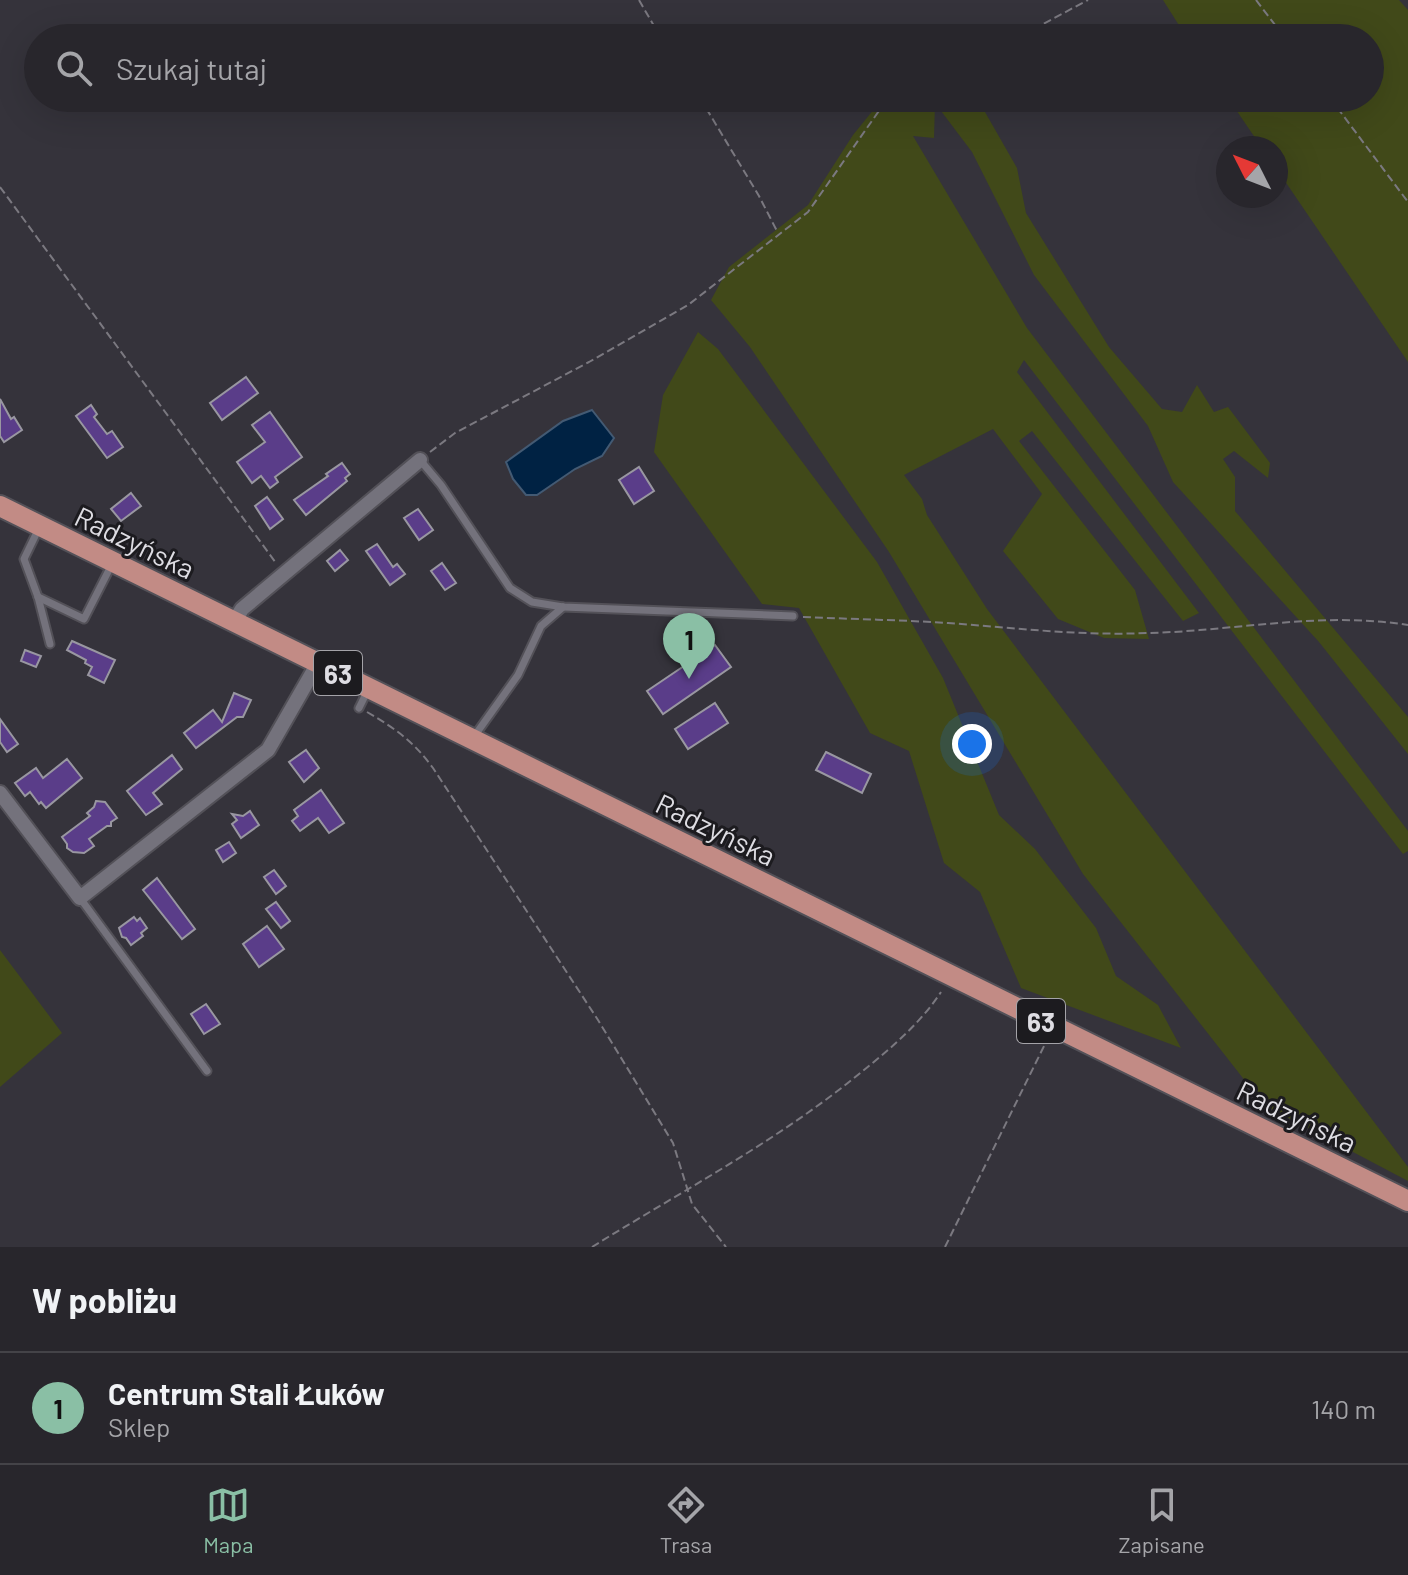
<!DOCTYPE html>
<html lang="pl">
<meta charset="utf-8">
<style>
body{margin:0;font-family:Barlow,sans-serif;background:#343238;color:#f1f3f6}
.compass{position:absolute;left:1216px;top:136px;width:72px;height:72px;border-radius:50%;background:#28262c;box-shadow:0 8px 32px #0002;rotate:312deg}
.you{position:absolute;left:972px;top:744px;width:28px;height:28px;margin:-20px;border:6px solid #fff;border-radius:50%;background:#1a73e8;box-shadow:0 0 0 12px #1a73e833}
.badge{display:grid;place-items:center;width:52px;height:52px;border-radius:50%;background:#8abfa5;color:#111;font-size:26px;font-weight:700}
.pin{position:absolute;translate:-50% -66px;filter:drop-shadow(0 2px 4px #0008)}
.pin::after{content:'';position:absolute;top:42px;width:28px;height:24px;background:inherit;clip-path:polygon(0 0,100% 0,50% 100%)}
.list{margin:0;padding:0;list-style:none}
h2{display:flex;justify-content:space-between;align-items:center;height:104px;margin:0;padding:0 32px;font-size:34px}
h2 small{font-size:26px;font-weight:400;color:#a5a5a9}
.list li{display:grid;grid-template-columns:52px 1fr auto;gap:24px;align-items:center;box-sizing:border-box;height:112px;padding:0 32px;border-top:2px solid #444348}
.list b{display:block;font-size:30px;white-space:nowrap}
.list p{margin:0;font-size:26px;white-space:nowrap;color:#a5a5a9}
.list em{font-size:26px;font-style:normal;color:#a5a5a9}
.icon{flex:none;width:44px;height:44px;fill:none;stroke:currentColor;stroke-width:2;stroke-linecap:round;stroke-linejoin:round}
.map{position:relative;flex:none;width:1408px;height:1247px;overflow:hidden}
.search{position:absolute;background:#28262c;box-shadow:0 8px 32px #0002;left:24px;right:24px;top:24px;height:88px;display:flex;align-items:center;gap:20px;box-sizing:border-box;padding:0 28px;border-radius:44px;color:#a5a5a9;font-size:30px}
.sheet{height:216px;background:#28262c}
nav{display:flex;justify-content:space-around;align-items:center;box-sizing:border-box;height:112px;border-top:2px solid #444348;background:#28262c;font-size:22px;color:#a5a5a9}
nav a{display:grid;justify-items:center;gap:4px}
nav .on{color:#8abfa5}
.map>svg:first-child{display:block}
</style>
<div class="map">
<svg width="1408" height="1247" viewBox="0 0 1408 1247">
<rect width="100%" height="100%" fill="#35333b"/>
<g fill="#414919">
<polygon points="1163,0 1399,0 1408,10 1408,362 1276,168 1276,148 1262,148 1228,98 1370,98 1370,38 1187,38"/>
<polygon points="883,98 977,98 1017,168 1026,213 1109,347 1162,409 1182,412 1197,385 1214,412 1228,407 1270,463 1268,478 1234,451 1223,459 1235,477 1235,511 1408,717 1408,754 1319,642 1173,482 1148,426 1034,275 972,152 935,103 934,138 913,136 1027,328 1408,831 1408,851 1403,854 1024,360 1017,372 1199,613 1183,621 1032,431 1019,441 1135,590 1149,639 1104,638 1058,619 1003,551 1042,494 993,429 904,475 922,499 927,515 987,609 1408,1167 1408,1181 1264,1105 1083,874 889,552 750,347 711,300 729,267 808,205 853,135"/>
<polygon points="698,332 718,349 877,562 943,678 999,815 1035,849 1096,928 1116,976 1158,1005 1181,1048 1021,988 980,892 944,863 909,751 870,733 799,608 762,604 654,452 663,395"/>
<polygon points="0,950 62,1033 0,1087"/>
</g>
<polygon fill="#002243" stroke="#435a73" stroke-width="2" points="592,410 614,438 602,456 575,469 537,495 526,495 513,479 506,462 563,421"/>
<g fill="#5a3d89" stroke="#9997a1" stroke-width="2">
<polygon points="246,377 258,393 222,420 210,403"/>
<polygon points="0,399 11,419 14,417 22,430 4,442 0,436"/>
<polygon points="91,405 97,414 94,417 107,434 112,431 123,447 107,458 76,416"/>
<polygon points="270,412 302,457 275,477 278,482 270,488 261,476 252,483 237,462 265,442 252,425"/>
<polygon points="342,463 350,474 345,478 347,481 306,515 294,500 328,476 326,474"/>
<polygon points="639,467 654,491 634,504 619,480"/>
<polygon points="131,493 141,506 121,521 111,509"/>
<polygon points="267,497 283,519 270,529 255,506"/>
<polygon points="418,509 433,530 419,540 404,518"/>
<polygon points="377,544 393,567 397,564 405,574 390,585 366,551"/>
<polygon points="340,550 348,560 335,571 327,561"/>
<polygon points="442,563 456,583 445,590 431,571"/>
<polygon points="72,641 115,660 104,683 88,675 92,667 85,663 86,660 67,650"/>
<polygon points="715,645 731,667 663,714 647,691"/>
<polygon points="25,650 41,656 36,667 21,661"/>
<polygon points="234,693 251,700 243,717 237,717 196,748 184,733 213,710 222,722"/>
<polygon points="715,703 728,723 688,749 675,729"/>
<polygon points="0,719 18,744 7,752 0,742"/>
<polygon points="306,750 319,768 304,782 289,762"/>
<polygon points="826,752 871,774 862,793 816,770"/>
<polygon points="172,755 182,769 153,793 162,804 146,815 127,791"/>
<polygon points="67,759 82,778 46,808 41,802 39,804 30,792 25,796 15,783 36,768 43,778"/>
<polygon points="321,790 344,823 329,833 318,818 300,831 292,821 298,816 294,810"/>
<polygon points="96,801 105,802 117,818 111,822 111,826 107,826 89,839 94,846 84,853 73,852 67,848 67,844 62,837 90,816 87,813 94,807"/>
<polygon points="250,811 259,825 241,838 232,824 237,820 232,814 243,816"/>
<polygon points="229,842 236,853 223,862 216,850"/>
<polygon points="274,870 286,886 276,894 264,877"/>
<polygon points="157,878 195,929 182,939 143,890"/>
<polygon points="276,902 290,921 281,928 266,909"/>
<polygon points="134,917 137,921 140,918 147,928 141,933 143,936 131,945 126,938 122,937 119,928"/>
<polygon points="267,926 284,949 259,967 243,944"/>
<polygon points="206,1004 220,1024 204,1034 191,1014"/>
</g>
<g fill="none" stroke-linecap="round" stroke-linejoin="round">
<defs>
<g id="lane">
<polyline points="420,460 441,485 510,588 532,602 563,607 793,616"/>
<polyline points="39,528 24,559 38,597 50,644"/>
<polyline points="38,597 84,619 112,564"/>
<polyline points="359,708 368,690"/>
<polyline points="473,738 518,675 541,626 563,607"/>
<polyline points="80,898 207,1071"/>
</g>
<g id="street">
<polyline points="234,622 242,609 420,460"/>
<polyline points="0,793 80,898 268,750 318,663"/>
</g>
<polyline id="primary" points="0,506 1408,1201"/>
</defs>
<use href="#lane" stroke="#535158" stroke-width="11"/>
<use href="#street" stroke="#535158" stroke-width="18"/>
<use href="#primary" stroke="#535158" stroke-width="24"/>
<g stroke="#7b7980" stroke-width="2" stroke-dasharray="8 4" stroke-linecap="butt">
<polyline points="639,0 661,38"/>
<polyline points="1256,0 1285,38"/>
<polyline points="1011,38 1030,31 1088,0"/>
<polyline points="700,98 759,196 778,233"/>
<polyline points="1330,98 1408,202"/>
<polyline points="0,187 276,563"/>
<polyline points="430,452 455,433 589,362 688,305 808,212 888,98"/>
<path d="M803,617C851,619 900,620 948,623C1015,628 1081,636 1148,633C1235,631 1321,611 1408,625"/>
<path d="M367,712C396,729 413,741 433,768L598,1020L673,1143L692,1204L726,1247"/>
<path d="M592,1247C682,1191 777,1141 859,1074C889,1050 920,1024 941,992"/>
<polyline points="945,1247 1047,1040"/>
</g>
<use href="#lane" stroke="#74727c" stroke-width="7"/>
<use href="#street" stroke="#74727c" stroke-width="14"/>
<use href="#primary" stroke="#c28b85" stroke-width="20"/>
</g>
<g text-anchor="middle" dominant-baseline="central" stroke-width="6" stroke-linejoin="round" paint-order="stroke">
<g fill="#1c1b1f" stroke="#a4a3a8" stroke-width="2">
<rect x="314" y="651" width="48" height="44" rx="6"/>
<rect x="1017" y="999" width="48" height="44" rx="6"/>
</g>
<g font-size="26" font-weight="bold" fill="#dedde3">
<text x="338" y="673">63</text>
<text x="1041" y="1021">63</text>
</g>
<g font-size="28" fill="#dedde3" stroke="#1c1b1f">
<text transform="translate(135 542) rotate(26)">Radzyńska</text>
<text transform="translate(716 829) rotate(26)">Radzyńska</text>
<text transform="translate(1297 1116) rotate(26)">Radzyńska</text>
</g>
</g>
</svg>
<svg class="compass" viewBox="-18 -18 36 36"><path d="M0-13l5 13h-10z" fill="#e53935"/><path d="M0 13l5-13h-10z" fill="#a5a5a9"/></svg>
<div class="you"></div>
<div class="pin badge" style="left:689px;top:679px">1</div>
<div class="search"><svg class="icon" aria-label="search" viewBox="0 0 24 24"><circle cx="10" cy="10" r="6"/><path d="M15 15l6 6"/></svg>Szukaj tutaj</div>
</div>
<section class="sheet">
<h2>W pobliżu<small></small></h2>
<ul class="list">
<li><span class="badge">1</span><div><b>Centrum Stali Łuków</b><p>Sklep</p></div><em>140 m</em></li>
</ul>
</section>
<nav>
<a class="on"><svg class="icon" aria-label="map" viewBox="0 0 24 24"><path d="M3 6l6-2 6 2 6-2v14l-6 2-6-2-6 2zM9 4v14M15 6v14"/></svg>Mapa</a>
<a><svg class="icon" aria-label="directions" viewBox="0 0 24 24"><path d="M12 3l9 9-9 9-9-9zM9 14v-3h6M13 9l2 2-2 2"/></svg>Trasa</a>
<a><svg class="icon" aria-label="saved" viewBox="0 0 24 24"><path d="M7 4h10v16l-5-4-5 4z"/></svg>Zapisane</a>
</nav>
